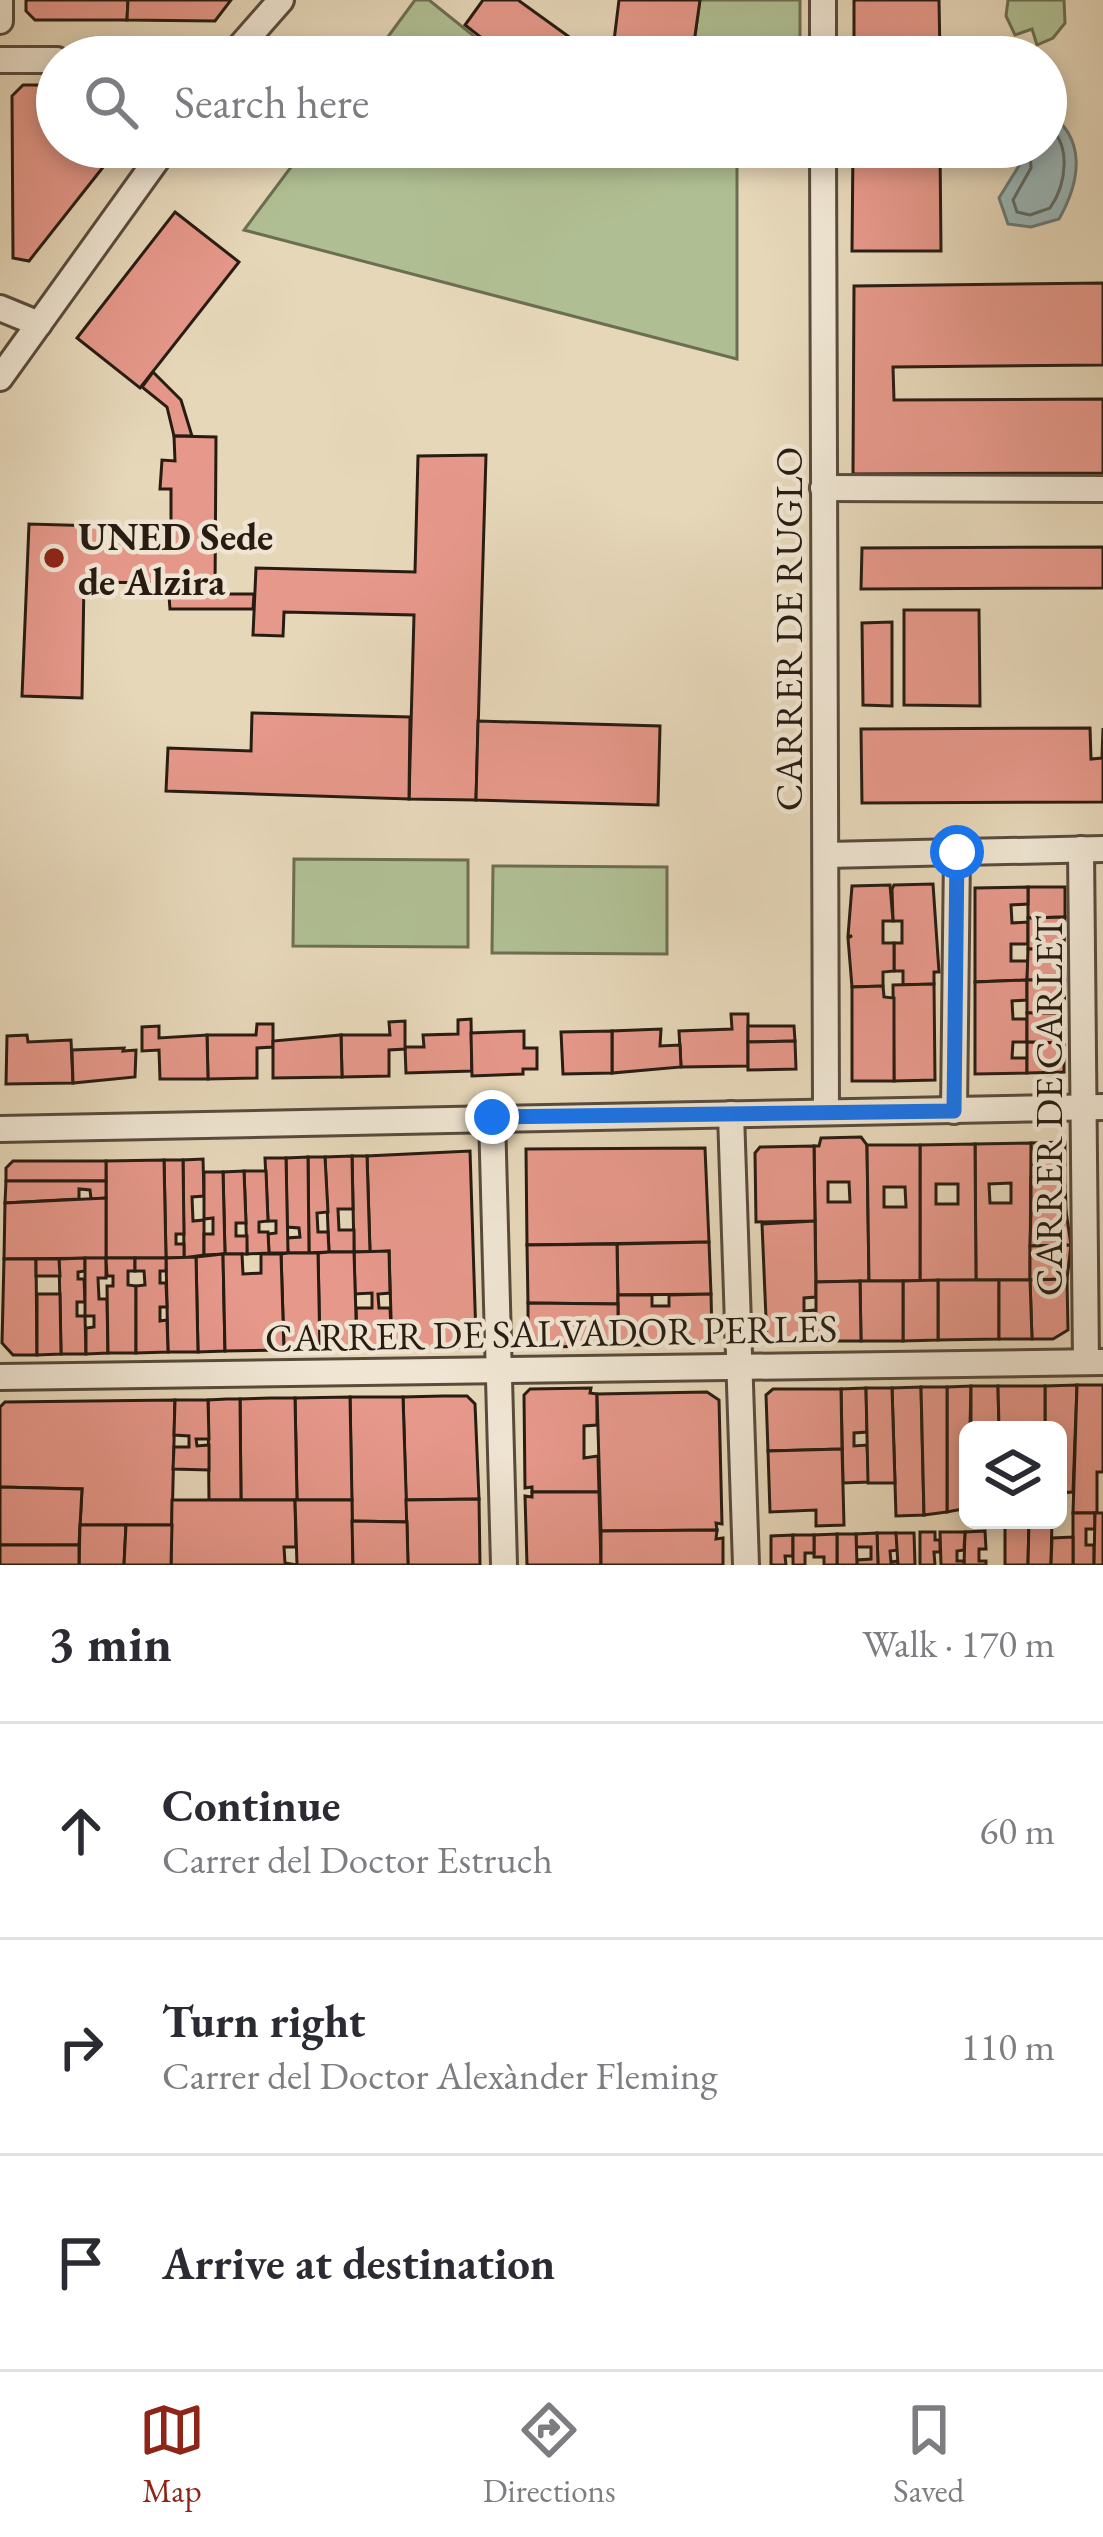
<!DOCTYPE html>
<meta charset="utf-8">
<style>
body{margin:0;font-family:"EB Garamond",serif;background:#f7f7f7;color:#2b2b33}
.controls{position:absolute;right:36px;bottom:36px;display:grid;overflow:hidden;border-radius:18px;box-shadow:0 6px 18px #0003}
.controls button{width:108px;height:108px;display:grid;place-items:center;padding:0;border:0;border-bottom:3px solid #e1e1e2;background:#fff;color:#2b2b33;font:60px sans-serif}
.stop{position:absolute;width:36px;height:36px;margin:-27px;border:9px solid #1a73e8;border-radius:50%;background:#fff}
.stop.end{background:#1a73e8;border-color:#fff;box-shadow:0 3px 12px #0008}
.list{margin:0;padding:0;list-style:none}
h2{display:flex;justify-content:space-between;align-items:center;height:156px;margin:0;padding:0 48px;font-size:51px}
h2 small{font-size:39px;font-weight:400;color:#7c7c81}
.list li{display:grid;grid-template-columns:78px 1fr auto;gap:36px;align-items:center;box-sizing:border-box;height:216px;padding:0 48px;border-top:3px solid #e1e1e2}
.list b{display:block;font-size:45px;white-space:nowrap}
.list p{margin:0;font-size:39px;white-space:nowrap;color:#7c7c81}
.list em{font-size:39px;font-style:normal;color:#7c7c81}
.icon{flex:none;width:66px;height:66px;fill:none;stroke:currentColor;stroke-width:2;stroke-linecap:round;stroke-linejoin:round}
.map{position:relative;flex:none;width:1103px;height:1565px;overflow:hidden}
.search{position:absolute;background:#fff;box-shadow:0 6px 18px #0003;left:36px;right:36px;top:36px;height:132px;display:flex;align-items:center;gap:30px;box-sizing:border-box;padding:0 42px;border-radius:66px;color:#7c7c81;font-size:45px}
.sheet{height:804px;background:#fff}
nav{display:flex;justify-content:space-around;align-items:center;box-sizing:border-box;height:168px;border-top:3px solid #e1e1e2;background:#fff;font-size:33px;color:#7c7c81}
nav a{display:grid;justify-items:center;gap:6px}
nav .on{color:#8f2418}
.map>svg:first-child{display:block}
</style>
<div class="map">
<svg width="1103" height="1565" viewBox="0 0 1103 1565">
<rect width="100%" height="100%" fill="#e6d7b9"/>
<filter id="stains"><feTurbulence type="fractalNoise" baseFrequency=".00167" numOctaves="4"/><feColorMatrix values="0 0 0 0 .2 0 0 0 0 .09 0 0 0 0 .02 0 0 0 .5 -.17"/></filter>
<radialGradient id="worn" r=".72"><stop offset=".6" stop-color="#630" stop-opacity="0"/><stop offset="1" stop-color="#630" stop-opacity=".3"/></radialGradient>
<g fill="#b0bf93" stroke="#6c6e52" stroke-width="3">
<polygon points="415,0 429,0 500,57 373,57"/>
<polygon points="700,0 800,0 800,57 692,57"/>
<polygon points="1008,0 1064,0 1065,23 1053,38 1037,45 1032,29 1015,35 1006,16"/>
<polygon points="306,147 737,147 737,359 244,230"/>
<polygon points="294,859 468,860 468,947 293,946"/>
<polygon points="493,866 667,867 667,954 492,953"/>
</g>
<path fill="#99b7b8" stroke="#6c7976" stroke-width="3" d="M1046,111C1087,137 1081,180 1059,219L1031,227L1008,224L999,198L1020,164L1019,147H1046Z"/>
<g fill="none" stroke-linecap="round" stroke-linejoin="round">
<path stroke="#606a65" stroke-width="3" d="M1030,147L1031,168L1013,200L1017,212L1030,215L1050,208C1066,185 1073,143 1046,125"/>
</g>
<g fill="#e6988a" stroke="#281c12" stroke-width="3" fill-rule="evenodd">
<polygon points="26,0 128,0 127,20 35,20 26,11"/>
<polygon points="128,0 231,0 215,21 127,20"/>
<polygon points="483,0 518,0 597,57 506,57 465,25"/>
<polygon points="619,0 700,0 692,57 612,57"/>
<polygon points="854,0 939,0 940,57 854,57"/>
<polygon points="23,85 57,85 57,147 119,147 29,261 13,258 12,96"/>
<polygon points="853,147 940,147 941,251 852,251"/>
<polygon points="175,212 239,262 140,388 77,338"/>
<polygon points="1103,283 1103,365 893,367 894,400 1103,399 1103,473 853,474 854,286"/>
<polygon points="153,372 181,400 192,436 174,436 167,407 142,387"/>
<polygon points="174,436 216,437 215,594 254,594 253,609 170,609 168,583 84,582 82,698 22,696 29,524 171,528 171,489 160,489 162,460 175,461"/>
<polygon points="486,455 476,800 409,799 414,615 284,612 283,636 253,635 256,568 415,572 418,456"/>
<polygon points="1103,547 1103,588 861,589 862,548"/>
<polygon points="904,610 979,610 980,706 904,705"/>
<polygon points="892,622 892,706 863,705 862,623"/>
<polygon points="252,713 410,717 409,799 166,791 168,748 251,751"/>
<polygon points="478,721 660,726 658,805 476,800"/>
<polygon points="1090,728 1091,759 1102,758 1103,728 1103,802 862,803 861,729"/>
<polygon points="933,884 939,972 934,972 934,984 903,985 903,971 894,971 894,943 902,943 902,921 893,921 892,889 894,885"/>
<polygon points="890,885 893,921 883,921 883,943 894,943 894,971 883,972 883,986 852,987 848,938 852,936 848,936 852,886"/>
<polygon points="1028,887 1065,887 1065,917 1028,918"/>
<polygon points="1028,887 1028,904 1011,905 1012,923 1028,922 1028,944 1011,944 1011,961 1028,961 1027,980 975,982 975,888"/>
<polygon points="1065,917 1064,949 1028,949 1028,918"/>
<polygon points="1028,949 1064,949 1065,980 1027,980"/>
<polygon points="1027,980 1027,1000 1012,1001 1013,1019 1027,1019 1027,1042 1013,1042 1012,1058 1027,1058 1027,1073 975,1074 975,982"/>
<polygon points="1027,980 1065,980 1064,1013 1027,1013"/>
<polygon points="934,984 935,1080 894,1081 893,985"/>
<polygon points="883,986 884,997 894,998 894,1081 852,1081 852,987"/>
<polygon points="1027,1013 1064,1013 1064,1043 1027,1042"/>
<polygon points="731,1014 748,1014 748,1066 681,1067 679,1031 732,1029"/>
<polygon points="471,1019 472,1071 406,1073 405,1047 424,1047 423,1035 458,1034 458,1020"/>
<polygon points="405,1021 405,1049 389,1050 389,1076 342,1077 341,1035 390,1035 389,1022"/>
<polygon points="257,1024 273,1024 273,1047 257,1048 257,1078 208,1079 207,1035 256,1035"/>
<polygon points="159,1026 159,1038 207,1035 208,1079 160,1079 159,1050 142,1051 142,1027"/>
<polygon points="748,1026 794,1026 795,1041 748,1042"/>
<polygon points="661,1029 660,1046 680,1045 681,1067 612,1073 612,1031"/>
<polygon points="524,1031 524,1048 537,1048 537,1069 523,1069 523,1074 472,1076 471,1033"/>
<polygon points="612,1031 612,1073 563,1074 561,1032"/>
<polygon points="27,1035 28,1042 71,1040 73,1083 6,1084 7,1036"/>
<polygon points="341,1035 342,1077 273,1078 273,1041"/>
<polygon points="795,1041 796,1069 748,1070 748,1042"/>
<polygon points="1027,1042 1064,1043 1064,1072 1027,1073"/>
<polygon points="124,1048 123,1051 136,1050 135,1077 73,1083 72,1050"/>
<path d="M861,1137L867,1145L869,1281L816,1282L814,1146H819L821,1138ZM828,1182H849L850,1202H828Z"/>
<polygon points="1065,1142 1065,1176 1031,1177 1031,1143"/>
<path d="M1031,1143L1030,1280H976L975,1144ZM1011,1183V1203H990L989,1184Z"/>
<path d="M975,1144L976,1280L920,1281V1145ZM936,1184H958V1204H936Z"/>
<path d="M867,1145H920V1281H869ZM884,1187H905L906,1207H884Z"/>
<polygon points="814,1146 815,1221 756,1222 755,1153 760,1147"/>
<polygon points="705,1148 709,1242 527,1245 526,1149"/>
<polygon points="470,1151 476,1338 467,1347 392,1349 389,1251 370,1252 367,1156"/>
<polygon points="352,1156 367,1156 370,1252 354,1252"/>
<polygon points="352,1156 353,1209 338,1209 339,1230 354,1230 354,1252 329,1252 325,1157"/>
<polygon points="308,1157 325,1157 328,1212 317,1213 318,1232 328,1232 329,1252 309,1253"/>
<polygon points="308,1157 309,1253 288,1253 287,1238 300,1237 299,1228 287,1227 286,1158"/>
<polygon points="265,1158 286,1158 288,1253 269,1253 268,1234 276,1233 276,1221 268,1221"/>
<polygon points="203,1159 204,1196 192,1197 193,1221 204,1220 204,1255 184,1258 183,1160"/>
<polygon points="164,1160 183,1160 184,1234 176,1234 176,1244 184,1244 184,1258 166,1258"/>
<polygon points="164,1160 166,1258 106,1258 106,1161"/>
<polygon points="13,1161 106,1161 106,1181 6,1181 6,1168"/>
<polygon points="244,1171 266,1171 268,1221 259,1222 259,1232 268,1232 269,1253 247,1254"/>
<polygon points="244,1171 246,1223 236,1223 236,1236 247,1236 247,1254 225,1254 223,1172"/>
<polygon points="204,1172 223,1172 225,1254 204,1255 204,1234 213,1234 213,1218 204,1219"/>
<polygon points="1065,1176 1066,1211 1031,1212 1031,1177"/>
<polygon points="6,1181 106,1181 106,1198 91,1199 90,1190 79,1189 79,1199 5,1203"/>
<polygon points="106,1198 106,1258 4,1259 5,1203"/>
<polygon points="1066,1211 1071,1245 1030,1246 1031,1212"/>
<polygon points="815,1221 816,1297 804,1298 804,1311 816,1310 816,1341 767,1342 762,1224"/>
<polygon points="709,1242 711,1294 618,1295 617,1244"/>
<polygon points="617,1244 618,1304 528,1303 527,1245"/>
<polygon points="1071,1245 1067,1279 1030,1280 1030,1246"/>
<polygon points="389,1251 390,1293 378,1294 379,1308 390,1308 392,1349 357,1349 356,1308 372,1308 372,1293 355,1294 354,1252"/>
<polygon points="329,1252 354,1252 357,1349 320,1350 318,1253"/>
<polygon points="288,1253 318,1253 320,1350 284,1350 281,1254"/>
<polygon points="223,1254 225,1351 198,1352 196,1257"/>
<polygon points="223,1254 242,1254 243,1274 261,1273 261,1254 281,1254 284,1350 225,1351"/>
<polygon points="196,1257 198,1352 168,1352 166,1258"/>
<polygon points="85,1258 85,1271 78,1272 78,1279 84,1279 85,1302 77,1302 77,1316 85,1316 86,1354 61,1354 59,1259"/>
<polygon points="85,1258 106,1258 106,1278 98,1278 99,1299 107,1299 108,1353 86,1354 86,1328 94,1327 94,1316 85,1316"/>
<polygon points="106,1258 135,1258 135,1271 128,1271 128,1285 136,1286 136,1353 108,1353 107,1286 113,1286 113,1276 107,1276"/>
<polygon points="135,1258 166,1258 166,1271 160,1271 160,1283 166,1283 167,1307 160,1307 160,1321 167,1320 168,1352 136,1353 136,1286 145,1285 144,1271 135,1271"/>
<polygon points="4,1259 36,1259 37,1355 13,1355 2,1343"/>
<polygon points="36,1259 59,1259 60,1276 36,1276"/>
<polygon points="1067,1279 1068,1330 1053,1339 1032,1339 1030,1280"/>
<polygon points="938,1280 999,1280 999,1339 938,1340"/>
<polygon points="938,1280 938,1340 903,1341 903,1281"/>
<polygon points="999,1280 1030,1280 1032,1339 999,1339"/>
<polygon points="860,1281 903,1281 903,1341 861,1341"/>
<polygon points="860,1281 861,1341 816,1341 816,1282"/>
<polygon points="37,1294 60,1294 61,1354 37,1355"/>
<polygon points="711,1294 712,1335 707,1342 618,1346 618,1295 652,1295 652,1306 669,1306 669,1295"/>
<polygon points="528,1303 618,1304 618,1346 533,1347 528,1344"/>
<polygon points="1077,1385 1073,1492 1058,1493 1059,1428 1045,1429 1045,1386"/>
<polygon points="1077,1385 1103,1385 1103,1472 1097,1472 1097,1513 1073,1513"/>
<polygon points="971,1386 968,1508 947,1512 947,1387"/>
<polygon points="971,1386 998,1386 999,1430 971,1430"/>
<polygon points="998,1386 1045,1386 1045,1429 999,1429"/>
<polygon points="921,1387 924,1515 896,1516 892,1388"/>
<polygon points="921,1387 947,1387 947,1512 924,1515"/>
<polygon points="591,1388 590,1393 597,1394 597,1425 584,1426 584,1458 598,1456 599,1492 532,1492 532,1487 525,1488 524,1395 530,1389"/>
<polygon points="866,1388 867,1432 854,1433 854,1446 867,1445 869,1482 843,1483 841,1389"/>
<polygon points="866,1388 892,1388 895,1483 868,1483"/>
<polygon points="773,1389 841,1389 842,1449 768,1451 766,1395"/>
<polygon points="707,1392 719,1400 722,1524 716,1523 717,1530 601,1531 597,1394"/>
<polygon points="443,1396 467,1396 475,1404 479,1499 406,1500 403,1397"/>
<polygon points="350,1397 403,1397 407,1522 352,1521"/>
<polygon points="350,1397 352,1500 297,1500 295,1398"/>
<polygon points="271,1398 295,1398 297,1500 241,1500 240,1399"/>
<polygon points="227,1399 240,1399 241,1500 209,1500 208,1400"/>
<polygon points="175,1400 172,1525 80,1525 82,1489 0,1487 0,1407 5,1402"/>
<polygon points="175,1400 208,1400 209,1439 196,1439 197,1446 209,1445 209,1470 173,1469 174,1447 189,1447 189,1436 174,1435"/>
<polygon points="842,1449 844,1525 816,1526 816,1510 770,1512 768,1451"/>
<polygon points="0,1487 82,1489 79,1545 0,1545"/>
<polygon points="532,1492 599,1492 601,1565 527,1565 525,1496 532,1497"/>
<polygon points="479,1499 480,1565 408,1565 406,1500"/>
<polygon points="172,1500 295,1500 296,1547 284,1547 285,1563 297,1565 171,1565"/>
<polygon points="295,1500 352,1500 353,1565 297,1565"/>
<polygon points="1073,1513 1095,1513 1095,1529 1086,1529 1086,1545 1094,1545 1094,1565 1073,1565"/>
<polygon points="1095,1513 1103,1513 1103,1565 1094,1565"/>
<polygon points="1005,1520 1029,1520 1028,1565 1005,1565"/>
<polygon points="1029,1520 1052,1520 1051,1565 1028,1565"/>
<polygon points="352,1521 407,1522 408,1565 353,1565"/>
<polygon points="80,1525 126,1525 124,1565 79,1565"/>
<polygon points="126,1525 172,1525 171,1565 124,1565"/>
<polygon points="717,1530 716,1539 723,1538 723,1565 601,1565 601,1531"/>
<polygon points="985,1531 986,1549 979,1549 979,1561 986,1561 986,1565 964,1565 965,1532"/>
<polygon points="920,1532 935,1532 935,1540 940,1540 940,1552 934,1552 935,1565 920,1565"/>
<polygon points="940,1532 965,1532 964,1550 957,1551 957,1561 964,1561 964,1565 941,1565"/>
<polygon points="877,1533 896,1533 898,1550 890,1551 891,1562 898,1561 898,1565 878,1565"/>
<polygon points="877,1533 878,1565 857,1565 857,1560 871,1559 871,1547 856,1547 856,1534"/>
<polygon points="896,1533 914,1533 915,1565 898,1565"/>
<polygon points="837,1534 856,1534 857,1565 837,1565"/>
<polygon points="837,1534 837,1565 824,1565 824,1557 814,1557 814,1535"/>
<polygon points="793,1535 793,1556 785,1556 786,1565 771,1565 771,1536"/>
<polygon points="793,1535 814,1535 814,1553 805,1553 805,1565 793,1565"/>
<polygon points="1073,1537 1073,1565 1051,1565 1052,1538"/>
<rect x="0" y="1545" width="79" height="20"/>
</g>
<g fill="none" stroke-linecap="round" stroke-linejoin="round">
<defs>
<g id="street">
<polyline points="0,21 0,0"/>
<polyline points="231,57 281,0"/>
<polyline points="823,57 823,0"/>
<polyline points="0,60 57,60"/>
<polyline points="823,147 826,1111"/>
<polyline points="0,308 39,324"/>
<polyline points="0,378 166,147"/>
<polyline points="823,488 1103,489"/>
<polyline points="1081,849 1086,1362"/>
<polyline points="826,855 1103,849"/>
<polyline points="954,1111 957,852"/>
<polyline points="731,1114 746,1565"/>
<polyline points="492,1117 504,1565"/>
<polyline points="0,1129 1103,1107"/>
<polyline points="0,1377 1103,1362"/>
</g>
</defs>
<use href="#street" stroke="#584b3c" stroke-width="30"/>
<use href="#street" stroke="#efe5d2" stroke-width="24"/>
</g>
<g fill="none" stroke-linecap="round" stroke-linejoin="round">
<polyline stroke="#1a73e8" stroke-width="15" points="492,1117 954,1111 957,852"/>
</g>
<circle fill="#8f2418" stroke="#efe5d2" stroke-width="4.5" cx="54" cy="558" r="12"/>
<g text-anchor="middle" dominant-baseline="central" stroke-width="9" stroke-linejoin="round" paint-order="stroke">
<g font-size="39" font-weight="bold" fill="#281c12" stroke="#efe5d2" text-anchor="start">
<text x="78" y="536">UNED Sede<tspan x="78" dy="45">de Alzira</tspan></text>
</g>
<g font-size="39" fill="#281c12" stroke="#efe5d2">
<text transform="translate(788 629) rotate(-90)">CARRER DE RUGLO</text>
<text transform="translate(1048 1106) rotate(-90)">CARRER DE CARLET</text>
<text transform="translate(551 1333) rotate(-1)">CARRER DE SALVADOR PERLES</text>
</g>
</g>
<rect width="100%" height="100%" filter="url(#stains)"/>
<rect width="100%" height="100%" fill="url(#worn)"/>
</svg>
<div class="controls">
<button><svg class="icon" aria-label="layers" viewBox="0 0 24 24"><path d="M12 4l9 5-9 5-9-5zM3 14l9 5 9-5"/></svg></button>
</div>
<div class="stop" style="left:957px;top:852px"></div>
<div class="stop end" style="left:492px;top:1117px"></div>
<div class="search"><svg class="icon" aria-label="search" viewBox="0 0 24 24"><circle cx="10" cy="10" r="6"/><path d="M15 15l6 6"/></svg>Search here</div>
</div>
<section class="sheet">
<h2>3 min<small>Walk · 170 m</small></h2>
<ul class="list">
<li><svg class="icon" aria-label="ahead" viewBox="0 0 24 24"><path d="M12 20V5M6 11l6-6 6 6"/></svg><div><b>Continue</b><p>Carrer del Doctor Estruch</p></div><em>60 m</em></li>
<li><svg class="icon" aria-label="right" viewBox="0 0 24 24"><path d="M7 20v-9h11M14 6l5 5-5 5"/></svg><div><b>Turn right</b><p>Carrer del Doctor Alexànder Fleming</p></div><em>110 m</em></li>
<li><svg class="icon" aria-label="arrive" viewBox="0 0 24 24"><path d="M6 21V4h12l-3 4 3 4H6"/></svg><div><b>Arrive at destination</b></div></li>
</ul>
</section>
<nav>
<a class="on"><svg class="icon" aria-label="map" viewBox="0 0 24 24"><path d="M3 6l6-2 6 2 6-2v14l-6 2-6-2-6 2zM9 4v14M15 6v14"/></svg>Map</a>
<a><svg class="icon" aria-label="directions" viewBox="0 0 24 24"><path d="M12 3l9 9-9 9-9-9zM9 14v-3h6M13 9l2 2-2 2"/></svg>Directions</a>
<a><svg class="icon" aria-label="saved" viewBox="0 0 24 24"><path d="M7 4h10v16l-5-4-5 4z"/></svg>Saved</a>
</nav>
